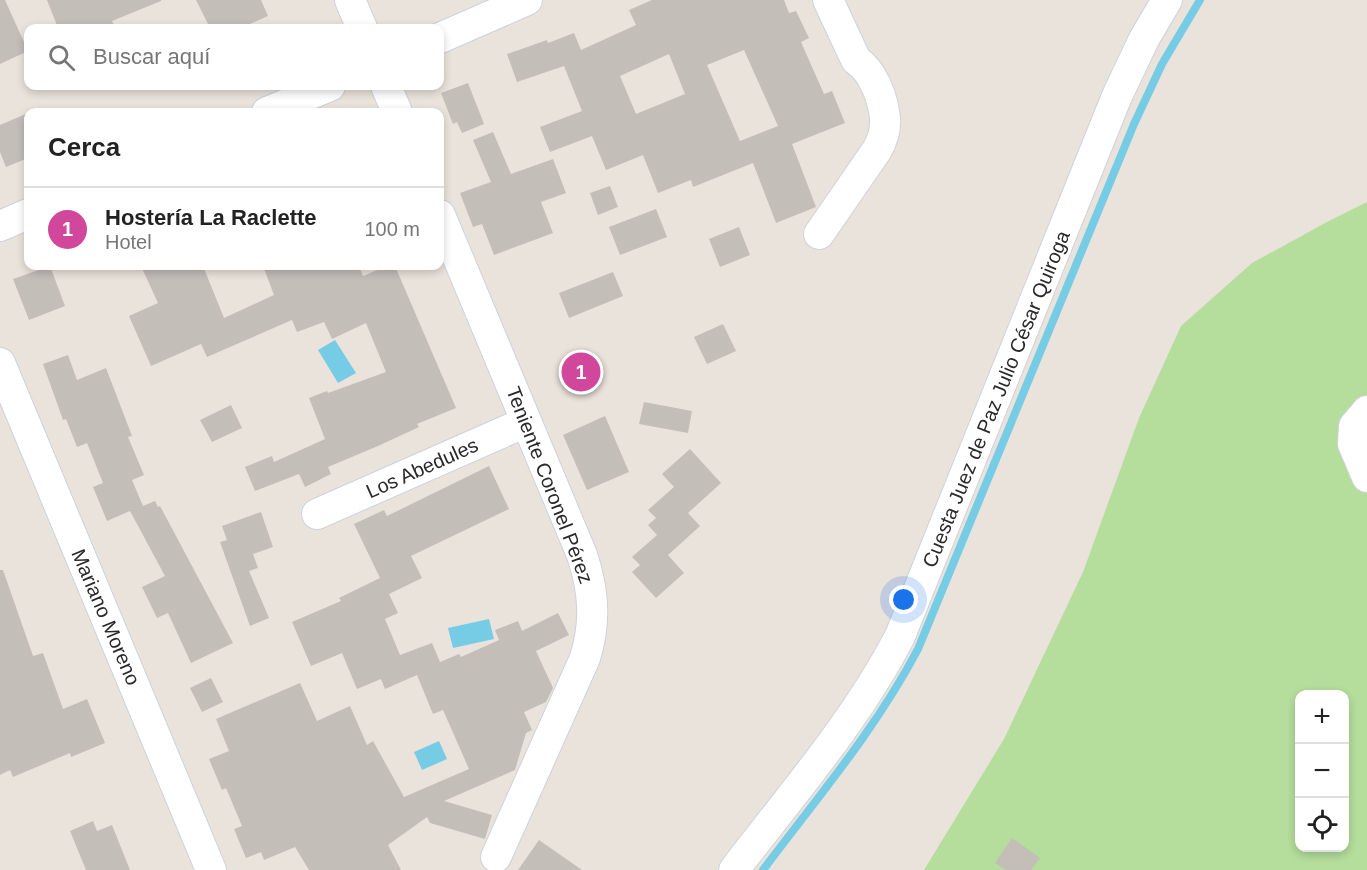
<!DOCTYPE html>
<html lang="es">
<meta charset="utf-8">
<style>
body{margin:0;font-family:Helvetica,sans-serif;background:#f2f2f2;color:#222}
.controls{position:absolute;right:18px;bottom:18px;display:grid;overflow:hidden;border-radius:12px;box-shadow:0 3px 9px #0003}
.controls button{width:54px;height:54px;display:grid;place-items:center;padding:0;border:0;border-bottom:2px solid #e0e0e0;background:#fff;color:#222;font:30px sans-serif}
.you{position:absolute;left:904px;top:600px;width:21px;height:21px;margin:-15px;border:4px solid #fff;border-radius:50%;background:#1a73e8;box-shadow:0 0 0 9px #1a73e833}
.badge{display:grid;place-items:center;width:39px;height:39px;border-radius:50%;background:#b45309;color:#fff;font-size:20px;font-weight:700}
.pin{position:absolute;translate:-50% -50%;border:3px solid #fff;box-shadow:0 2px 6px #0006}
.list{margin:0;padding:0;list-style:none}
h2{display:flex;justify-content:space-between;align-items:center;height:78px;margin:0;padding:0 24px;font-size:26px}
h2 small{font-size:20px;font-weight:400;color:#767676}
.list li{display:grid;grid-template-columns:39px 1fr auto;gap:18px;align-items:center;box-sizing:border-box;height:84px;padding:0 24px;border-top:2px solid #e0e0e0}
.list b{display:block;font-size:22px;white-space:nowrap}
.list p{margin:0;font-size:20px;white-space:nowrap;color:#767676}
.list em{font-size:20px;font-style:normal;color:#767676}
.icon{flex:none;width:33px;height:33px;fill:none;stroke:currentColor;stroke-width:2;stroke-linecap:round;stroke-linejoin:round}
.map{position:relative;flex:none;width:1367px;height:870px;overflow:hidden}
.search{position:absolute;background:#fff;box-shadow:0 3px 9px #0003;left:24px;top:24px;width:420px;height:66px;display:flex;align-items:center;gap:15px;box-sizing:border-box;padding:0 21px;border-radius:12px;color:#767676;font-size:22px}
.panel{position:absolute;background:#fff;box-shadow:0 3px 9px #0003;left:24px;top:108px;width:420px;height:162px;border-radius:12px}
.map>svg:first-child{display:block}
</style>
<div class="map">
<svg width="1367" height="870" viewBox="0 0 1367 870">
<rect width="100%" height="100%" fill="#eae3dc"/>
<path fill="#b5dd9c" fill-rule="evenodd" d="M1367,202V870H924L1004,739L1083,572L1139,418L1181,326L1252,263L1327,222ZM1300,694H1344V848H1300Z"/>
<g fill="#77cce5">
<polygon points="335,340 356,373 338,383 318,350"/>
<polygon points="489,619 494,639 453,648 448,628"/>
<polygon points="439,741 447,759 422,770 414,752"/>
</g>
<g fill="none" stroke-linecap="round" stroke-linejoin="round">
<path stroke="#77cce5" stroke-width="8" d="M763,870C817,798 876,729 918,649L1134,124L1162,64L1200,0"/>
</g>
<g fill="#c3beb8" fill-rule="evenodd">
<polygon points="0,0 5,0 28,51 0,64"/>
<polygon points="47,0 161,0 161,1 112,21 115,28 58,28"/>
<polygon points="196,0 261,0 268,16 241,28 210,28"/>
<path d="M652,0H784L789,13L796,11L809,38L801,42L824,94L832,91L845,123L792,144L816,207L776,223L753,163L693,187L691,180L658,193L643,155L606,170L592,136L550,152L540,127L582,111L564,66L517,82L507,54L547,40L548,43L574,33L581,50L636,25L629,10ZM744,50L778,126L740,141L707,65ZM669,54L685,94L636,114L620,76Z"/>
<polygon points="468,83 484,124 462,133 457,122 453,124 441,93"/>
<polygon points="28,113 28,158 6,167 0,152 0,125"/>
<polygon points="493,132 511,174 553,159 566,193 541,202 553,233 494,255 482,224 473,227 460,193 491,182 473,140"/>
<polygon points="610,186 618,207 598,215 590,193"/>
<polygon points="656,209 667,237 620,255 609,227"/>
<polygon points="739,227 750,255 720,267 709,239"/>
<polygon points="50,266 65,306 29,320 13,279"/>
<polygon points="141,266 203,266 224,318 274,295 263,266 359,266 363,276 387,266 395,266 456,408 417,424 419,427 378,446 328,467 331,474 305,487 299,474 255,491 245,467 272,456 274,462 325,439 309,398 327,391 328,393 386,372 366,323 332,339 324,322 297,332 292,320 207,357 201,344 151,366 129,316 158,303"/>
<polygon points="613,272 623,296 569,318 559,293"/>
<polygon points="723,324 736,351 707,364 694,337"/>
<polygon points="68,355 77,380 106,368 132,436 128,437 144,475 132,480 143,506 155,501 158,507 160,506 233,643 191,663 168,613 157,618 142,587 165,576 130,511 107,521 93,487 103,483 87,443 77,447 66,419 63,420 43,364"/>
<polygon points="644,402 692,411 688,433 639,424"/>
<polygon points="231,405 242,428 212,442 200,420"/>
<polygon points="605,416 629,472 587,490 563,435"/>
<polygon points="690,449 721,483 688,513 700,526 668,555 684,573 656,598 632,572 640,565 632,557 657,535 648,525 656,518 648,510 674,487 662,474"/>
<polygon points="489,466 509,509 411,556 422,578 389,594 398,613 385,619 400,655 432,643 440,662 459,654 461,657 499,640 495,630 518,621 522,631 558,613 569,635 536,651 553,688 546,702 524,712 532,730 526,733 515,770 444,801 492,815 485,839 430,823 427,817 388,845 401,870 309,870 295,847 264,860 261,852 246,858 234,829 242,826 226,788 222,790 209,759 229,751 216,719 300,683 317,721 350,706 367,745 373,741 404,797 469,769 443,710 433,714 417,675 385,689 381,679 357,689 342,653 311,666 292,622 341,601 339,598 380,578 354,524 384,510 387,516"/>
<polygon points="261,512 273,547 253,554 258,568 249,571 269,618 250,626 220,542 227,540 222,526"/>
<polygon points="0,570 3,570 33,656 43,653 63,709 87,699 105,743 71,757 70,753 13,777 10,770 0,775"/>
<polygon points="211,678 223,702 202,712 190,688"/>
<polygon points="93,821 97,831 112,825 130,870 86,870 70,831"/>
<polygon points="1012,838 1040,858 1031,870 1006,870 995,863"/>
<polygon points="539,840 582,870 518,870"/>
</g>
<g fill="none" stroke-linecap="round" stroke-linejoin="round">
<defs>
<g id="minor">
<polyline points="350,0 362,28"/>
<polyline points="440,38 527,0"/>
<polyline points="386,86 397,112"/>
<polyline points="267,112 330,86"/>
<path d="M440,215L582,555C594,591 596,622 585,658L496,857"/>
<polyline points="0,226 28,214"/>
<path d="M819,234L877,150C882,141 886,130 885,118C883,98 873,71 856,60L828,0"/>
<polyline points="0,363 211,870"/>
<polyline points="1367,411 1354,426 1353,444 1367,477"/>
<polyline points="317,514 526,422"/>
<path d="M734,870C792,794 856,721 900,636L1117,96L1144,39L1167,0"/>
</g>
</defs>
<use href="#minor" stroke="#ced2dd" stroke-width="32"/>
<use href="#minor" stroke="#fff" stroke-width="30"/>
</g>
<g text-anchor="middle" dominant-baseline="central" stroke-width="6" stroke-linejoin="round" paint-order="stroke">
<g font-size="20" fill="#292929" stroke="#fff">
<text transform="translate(996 399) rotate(-68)">Cuesta Juez de Paz Julio César Quiroga</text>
<text transform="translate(422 468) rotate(-24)">Los Abedules</text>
<text transform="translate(550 485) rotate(69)">Teniente Coronel Pérez</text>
<text transform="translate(106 617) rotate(67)">Mariano Moreno</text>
</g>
</g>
</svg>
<div class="controls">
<button>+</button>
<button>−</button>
<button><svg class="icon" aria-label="locate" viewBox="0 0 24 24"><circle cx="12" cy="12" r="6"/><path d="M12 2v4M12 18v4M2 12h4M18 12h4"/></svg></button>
</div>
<div class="you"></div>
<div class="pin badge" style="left:581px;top:372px;background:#d1479c">1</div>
<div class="search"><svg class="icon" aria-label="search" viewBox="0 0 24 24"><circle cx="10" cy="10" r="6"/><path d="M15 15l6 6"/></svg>Buscar aquí</div>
<section class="panel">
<h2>Cerca<small></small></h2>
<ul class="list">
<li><span class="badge" style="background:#d1479c">1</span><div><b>Hostería La Raclette</b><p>Hotel</p></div><em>100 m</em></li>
</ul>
</section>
</div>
